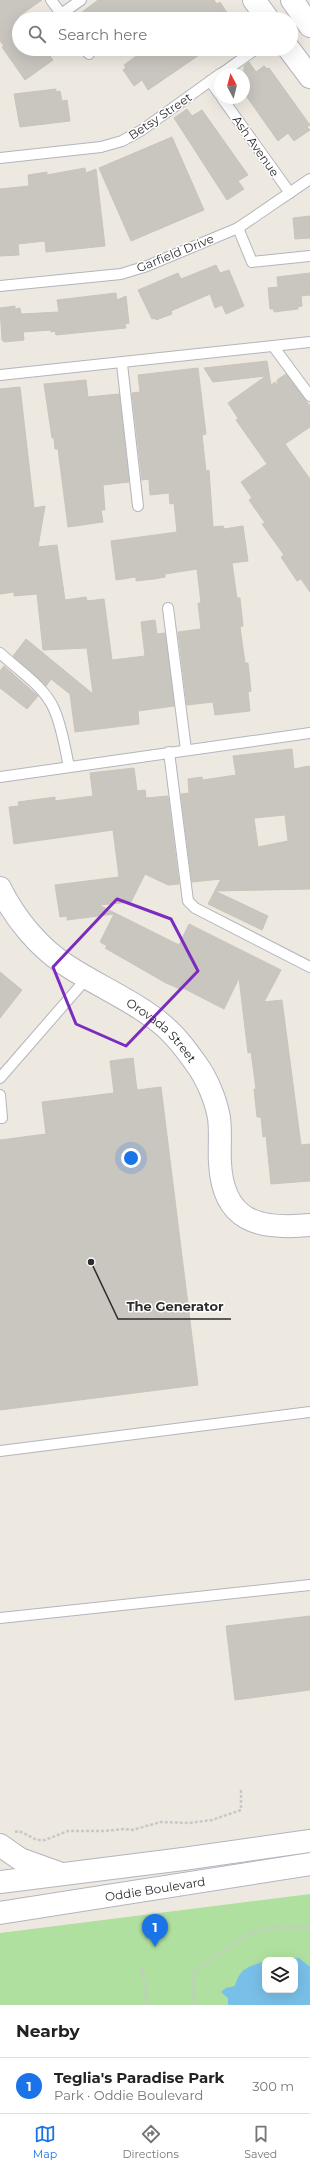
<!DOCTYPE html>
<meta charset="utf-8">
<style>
body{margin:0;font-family:Montserrat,sans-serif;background:#f2f2f2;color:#222}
.controls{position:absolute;right:12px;bottom:12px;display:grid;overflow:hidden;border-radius:8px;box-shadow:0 4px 16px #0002}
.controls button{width:36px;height:36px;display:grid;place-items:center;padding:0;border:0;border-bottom:1px solid #e0e0e0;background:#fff;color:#222;font:20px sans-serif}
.compass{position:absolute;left:214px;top:68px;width:36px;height:36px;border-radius:50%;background:#fff;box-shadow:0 4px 16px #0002;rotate:353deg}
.you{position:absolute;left:131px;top:1158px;width:14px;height:14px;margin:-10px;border:3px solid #fff;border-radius:50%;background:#1a73e8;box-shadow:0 0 0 6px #1a73e833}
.badge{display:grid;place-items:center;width:26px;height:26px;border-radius:50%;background:#1a73e8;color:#fff;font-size:13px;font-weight:700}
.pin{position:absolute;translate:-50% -33px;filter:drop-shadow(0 1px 2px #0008)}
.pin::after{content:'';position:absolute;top:21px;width:14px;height:12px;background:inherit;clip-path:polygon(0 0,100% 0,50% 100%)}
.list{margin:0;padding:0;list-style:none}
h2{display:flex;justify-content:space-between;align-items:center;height:52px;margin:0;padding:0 16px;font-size:17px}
h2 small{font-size:13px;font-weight:400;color:#767676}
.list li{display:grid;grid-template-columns:26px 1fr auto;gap:12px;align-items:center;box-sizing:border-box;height:56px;padding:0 16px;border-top:1px solid #e0e0e0}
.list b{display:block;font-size:15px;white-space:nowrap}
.list p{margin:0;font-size:13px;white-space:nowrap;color:#767676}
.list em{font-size:13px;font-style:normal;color:#767676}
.icon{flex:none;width:22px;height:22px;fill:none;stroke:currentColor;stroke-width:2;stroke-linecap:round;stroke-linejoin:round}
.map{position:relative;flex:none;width:310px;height:2005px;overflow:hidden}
.search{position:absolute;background:#fff;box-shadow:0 4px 16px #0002;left:12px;right:12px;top:12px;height:44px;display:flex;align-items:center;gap:10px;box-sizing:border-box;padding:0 14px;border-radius:22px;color:#767676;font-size:15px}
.sheet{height:108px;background:#fff}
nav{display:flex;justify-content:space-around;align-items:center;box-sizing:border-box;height:56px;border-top:1px solid #e0e0e0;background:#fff;font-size:11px;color:#767676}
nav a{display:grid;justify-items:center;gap:2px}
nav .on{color:#1a73e8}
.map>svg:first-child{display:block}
</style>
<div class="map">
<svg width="310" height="2005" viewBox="0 0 310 2005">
<rect width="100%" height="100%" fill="#ede9e0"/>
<path fill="#afe09f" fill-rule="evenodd" d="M310,1894V2005H0V1933ZM265,1960H295V1990H265Z"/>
<path fill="#79c0e9" d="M299,1958L310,1967V2005H228V1998L221,1992L226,1988L235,1986C240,1968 248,1967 265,1961V1990H295V1960H274Z"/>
<g fill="#c9c5bf" stroke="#c9c5b9" fill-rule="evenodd">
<polygon points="0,0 42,0 19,16 19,49 45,49 53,60 25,80 2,47 4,46 0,41"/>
<polygon points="98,0 214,0 217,4 220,2 231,19 73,19"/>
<polygon points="146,49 208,49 148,90 142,80 134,86 123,70 126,68 124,65"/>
<polygon points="249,62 256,72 264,66 267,69 269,68 310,125 307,127 310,130 294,141 288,133 278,141 244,93 244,66"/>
<polygon points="56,89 56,92 60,91 62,101 67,100 70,121 20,127 14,94"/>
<polygon points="187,109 192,116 202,110 248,175 238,181 244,189 227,200 174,118"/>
<polygon points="172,137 204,210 131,241 99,168"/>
<polygon points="85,168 86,173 96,169 105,246 46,252 45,241 18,244 19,255 0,256 0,189 29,186 28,175 47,172 47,175"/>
<polygon points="310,216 310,238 295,239 293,218"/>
<polygon points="216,265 220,273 229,270 244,306 226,314 222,305 215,308 210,294 171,311 172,314 156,320 155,318 152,319 138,290 178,273 181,279"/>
<polygon points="310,273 310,295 301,296 302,306 298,307 298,309 274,312 274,309 270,309 268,288 278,287 277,277"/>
<polygon points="116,293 117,300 126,296 129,323 125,324 126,328 56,335 55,331 51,332 51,330 23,332 24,340 4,342 2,340 0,308 15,306 15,309 20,308 21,314 59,312 57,300"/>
<polygon points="267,361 271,385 275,382 278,388 277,380 286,374 310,406 310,427 285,444 310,479 310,592 301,579 297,581 281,557 284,555 262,524 265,523 249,500 252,498 241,482 267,464 236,420 238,418 228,403 266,376 213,382 204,368"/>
<polygon points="198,368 206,434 202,435 206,471 209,470 213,527 223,526 224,529 243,526 248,561 232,563 237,598 240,598 243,626 240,627 245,663 248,663 251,691 248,692 250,711 215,715 213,702 187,705 178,632 201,629 198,603 201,603 197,569 165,574 165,577 154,579 136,581 136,577 116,580 111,541 177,532 174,503 170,504 169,493 150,495 149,479 142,480 132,393 140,392 138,375"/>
<polygon points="86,380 88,397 119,394 129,482 103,485 105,510 101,510 103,522 68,527 58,449 55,449 54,438 52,438 44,384"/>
<polygon points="20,387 34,508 45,506 38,547 57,545 65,600 86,597 87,601 104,599 112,660 145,656 141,622 155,620 157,634 165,633 174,706 138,711 139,724 75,732 70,694 51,679 46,686 13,656 26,639 93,694 87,648 43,650 37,594 14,596 14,592 0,594 0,389"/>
<polygon points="4,666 38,696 27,709 0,688 0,671"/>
<path d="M292,749L294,769L309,766L310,770V889L215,891L268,916L262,930L208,904L221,879L192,882L181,794L189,793L188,779L202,777L203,780L236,775L233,756ZM285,815L288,841L258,847L254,818Z"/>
<polygon points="134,768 137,791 145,790 146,798 168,796 179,884 168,885 145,874 131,902 99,905 179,945 189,924 281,970 264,1002 282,1000 301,1145 310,1144 310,1181 271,1184 266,1136 263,1137 261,1117 257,1117 254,1089 256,1089 251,1052 248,1053 239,978 224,1009 181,987 180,989 166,983 105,948 107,946 100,942 114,914 67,920 67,916 60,917 55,885 119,877 113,830 14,844 9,807 19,806 18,802 55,797 55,801 93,796 90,773"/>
<polygon points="0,972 22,990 0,1018"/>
<polygon points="133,1058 137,1090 161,1087 198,1385 0,1410 0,1140 46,1134 42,1102 114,1093 110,1061"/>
<polygon points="310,1616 310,1690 235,1700 226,1626"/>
</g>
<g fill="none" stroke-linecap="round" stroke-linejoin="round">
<defs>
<g id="lane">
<polyline points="51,0 65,19"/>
<polyline points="61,14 81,0"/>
<polyline points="85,49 89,54"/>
<polyline points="221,74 256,49"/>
<polyline points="210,81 220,95"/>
<polyline points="222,98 290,193"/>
<polyline points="0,158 101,147 122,141 142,130 220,74"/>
<polyline points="238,228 252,262 310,256"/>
<polyline points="0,286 121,274 147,266 238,228 310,179"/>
<polyline points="273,346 310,396"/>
<polyline points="122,364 138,506"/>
<polyline points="0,375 310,342"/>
<polyline points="168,608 186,750"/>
<path d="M0,653C18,670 44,686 54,709C62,727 65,748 69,767"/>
<polyline points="169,752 188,901 195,908 310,967"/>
<polyline points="0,777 310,733"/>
<polyline points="0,1078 87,978"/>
<polyline points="0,1095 2,1118 0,1118"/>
<polyline points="0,1451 310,1412"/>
<polyline points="0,1618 310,1585"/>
</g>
<g id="secondary">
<polyline points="254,0 268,19"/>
<polyline points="292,0 310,26"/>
<polyline points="289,49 310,77"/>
<path id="s1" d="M0,888C15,919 40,949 69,967C100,987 136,1002 164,1026C177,1037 187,1051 197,1065C207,1079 216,1100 219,1118C221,1132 219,1148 220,1163C223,1222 259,1230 310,1225"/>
<polyline points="0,1845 20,1859 59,1873"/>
<polyline points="0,1882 183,1859 310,1841"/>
<path id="s2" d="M0,1913L310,1864"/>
</g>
</defs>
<use href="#lane" stroke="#b3b4bf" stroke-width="12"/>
<use href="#secondary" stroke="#b3b4bf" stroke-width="24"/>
<g stroke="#c8c8c8" stroke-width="2.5" stroke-dasharray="3 2" stroke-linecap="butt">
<polyline points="15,1832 19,1831 37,1840 45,1840 68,1831 104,1831 124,1829 132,1830 161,1822 189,1823 212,1820 241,1810 241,1789"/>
<polyline points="142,1968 147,2005"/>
<polyline points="194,2005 193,1972 246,1935 271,1927 305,1927 310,1929"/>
</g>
<use href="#lane" stroke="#fff" stroke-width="10"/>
<use href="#secondary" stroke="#fff" stroke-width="22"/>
</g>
<path fill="none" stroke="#7b2cbf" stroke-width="3" stroke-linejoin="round" d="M117,899L171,919L198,971L126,1046L76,1024L53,967Z"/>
<g text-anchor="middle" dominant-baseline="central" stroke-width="3" stroke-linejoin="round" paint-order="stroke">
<g font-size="12" fill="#2c2c2c" stroke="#fff">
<text transform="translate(160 116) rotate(-34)">Betsy Street</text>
<text transform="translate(256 146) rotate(55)">Ash Avenue</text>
<text transform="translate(175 253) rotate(-22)">Garfield Drive</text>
<text stroke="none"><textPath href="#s1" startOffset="219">Orovada Street</textPath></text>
<text stroke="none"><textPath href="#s2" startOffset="157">Oddie Boulevard</textPath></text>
</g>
</g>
<path fill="none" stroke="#2c2c2c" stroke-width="1.5" d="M91 1262L118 1319H231"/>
<circle fill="#2c2c2c" stroke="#fff" stroke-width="1.5" cx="91" cy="1262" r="4"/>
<g font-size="13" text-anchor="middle" font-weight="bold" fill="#2c2c2c" stroke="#fff" stroke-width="3" stroke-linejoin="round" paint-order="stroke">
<text x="175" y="1311">The Generator</text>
</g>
</svg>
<div class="controls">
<button><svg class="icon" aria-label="layers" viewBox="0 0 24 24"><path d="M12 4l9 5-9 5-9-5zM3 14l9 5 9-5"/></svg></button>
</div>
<svg class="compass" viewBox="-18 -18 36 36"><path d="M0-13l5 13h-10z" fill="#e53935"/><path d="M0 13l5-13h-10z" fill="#767676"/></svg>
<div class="you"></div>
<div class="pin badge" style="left:155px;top:1947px">1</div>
<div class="search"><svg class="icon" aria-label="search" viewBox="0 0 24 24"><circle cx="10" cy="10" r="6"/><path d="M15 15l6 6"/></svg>Search here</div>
</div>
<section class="sheet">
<h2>Nearby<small></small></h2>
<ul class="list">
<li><span class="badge">1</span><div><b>Teglia's Paradise Park</b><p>Park · Oddie Boulevard</p></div><em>300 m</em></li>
</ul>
</section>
<nav>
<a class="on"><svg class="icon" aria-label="map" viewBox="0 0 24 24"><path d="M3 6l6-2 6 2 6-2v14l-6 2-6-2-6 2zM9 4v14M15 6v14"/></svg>Map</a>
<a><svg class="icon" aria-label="directions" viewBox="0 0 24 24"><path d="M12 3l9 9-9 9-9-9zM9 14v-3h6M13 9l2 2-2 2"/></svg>Directions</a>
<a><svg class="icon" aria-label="saved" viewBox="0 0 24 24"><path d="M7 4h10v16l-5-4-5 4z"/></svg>Saved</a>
</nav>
